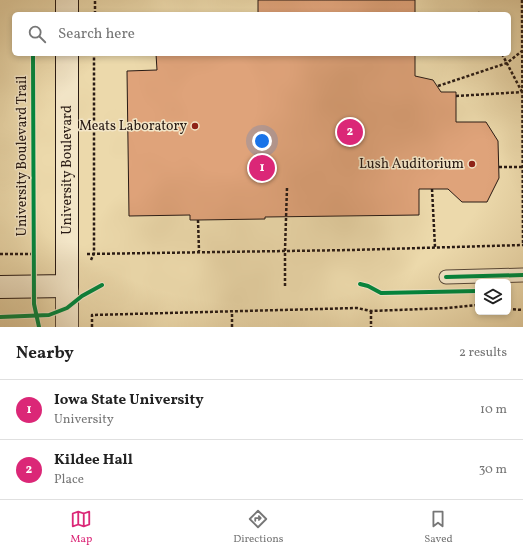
<!DOCTYPE html>
<style>
body{margin:0;font-family:Vollkorn,serif;background:#f2f2f2;color:#222}
.controls{position:absolute;right:12px;bottom:12px;display:grid;overflow:hidden;border-radius:6px;box-shadow:0 2px 6px #0003}
.controls button{width:36px;height:36px;display:grid;place-items:center;padding:0;border:0;border-bottom:1px solid #e0e0e0;background:#fff;color:#222;font:20px sans-serif}
.you{position:absolute;left:262px;top:141px;width:14px;height:14px;margin:-10px;border:3px solid #fff;border-radius:50%;background:#1a73e8;box-shadow:0 0 0 6px #1a73e833}
.badge{display:grid;place-items:center;width:26px;height:26px;border-radius:50%;background:#db2777;color:#fff;font-size:13px;font-weight:700}
.pin{position:absolute;translate:-50% -50%;border:2px solid #fff;box-shadow:0 1px 4px #0006}
.list{margin:0;padding:0;list-style:none}
h2{display:flex;justify-content:space-between;align-items:center;height:52px;margin:0;padding:0 16px;font-size:17px}
h2 small{font-size:13px;font-weight:400;color:#767676}
.list li{display:grid;grid-template-columns:26px 1fr auto;gap:12px;align-items:center;box-sizing:border-box;height:60px;padding:0 16px;border-top:1px solid #e0e0e0}
.list b{display:block;font-size:15px;white-space:nowrap}
.list p{margin:0;font-size:13px;white-space:nowrap;color:#767676}
.list em{font-size:13px;font-style:normal;color:#767676}
.icon{flex:none;width:22px;height:22px;fill:none;stroke:currentColor;stroke-width:2;stroke-linecap:round;stroke-linejoin:round}
.map{position:relative;flex:none;width:523px;height:327px;overflow:hidden}
.search{position:absolute;background:#fff;box-shadow:0 2px 6px #0003;left:12px;right:12px;top:12px;height:44px;display:flex;align-items:center;gap:10px;box-sizing:border-box;padding:0 14px;border-radius:6px;color:#767676;font-size:15px}
.sheet{height:172px;background:#fff}
nav{display:flex;justify-content:space-around;align-items:center;box-sizing:border-box;height:56px;border-top:1px solid #e0e0e0;background:#fff;font-size:11px;color:#767676}
nav a{display:grid;justify-items:center;gap:2px}
nav .on{color:#db2777}
.map>svg:first-child{display:block}
</style>
<div class="map">
<svg width="523" height="327" viewBox="0 0 523 327">
<rect width="100%" height="100%" fill="#ecd9ab"/>
<filter id="stains"><feTurbulence type="fractalNoise" baseFrequency=".005" numOctaves="4"/><feColorMatrix values="0 0 0 0 .2 0 0 0 0 .09 0 0 0 0 .02 0 0 0 .5 -.17"/></filter>
<radialGradient id="worn" r=".72"><stop offset=".6" stop-color="#630" stop-opacity="0"/><stop offset="1" stop-color="#630" stop-opacity=".3"/></radialGradient>
<g fill="#dfa37a" stroke="#281a14">
<rect x="258" y="0" width="157" height="14"/>
<polygon points="156,54 415,54 415,76 433,80 441,92 456,92 456,122 486,122 498,141 499,178 487,202 462,202 448,189 419,189 419,215 265,217 265,219 198,220 190,220 190,215 129,216 127,71 157,70"/>
</g>
<g fill="none" stroke-linecap="round" stroke-linejoin="round">
<defs>
<polyline id="pedestrian" points="446,277 523,275"/>
<polyline id="tertiary" points="67,286 67,327"/>
<g id="secondary">
<polyline points="67,14 67,0"/>
<polyline points="0,287 67,286 67,54"/>
</g>
</defs>
<use href="#pedestrian" stroke="#594a3a" stroke-width="15"/>
<use href="#tertiary" stroke="#594a3a" stroke-width="24"/>
<use href="#secondary" stroke="#281a14" stroke-width="24"/>
<g stroke="#281a14" stroke-width="2.5" stroke-dasharray="3 2" stroke-linecap="butt">
<polyline points="522,0 523,245"/>
<polyline points="478,12 479,14"/>
<polyline points="95,14 95,0"/>
<polyline points="502,54 522,92"/>
<polyline points="438,86 507,63 522,51"/>
<polyline points="456,96 523,92"/>
<polyline points="499,167 523,167"/>
<polyline points="432,189 435,247"/>
<polyline points="198,220 199,251"/>
<polyline points="0,254 36,254"/>
<polyline points="87,254 352,250 523,245"/>
<polyline points="91,260 94,253 94,54"/>
<polyline points="285,286 285,250 287,188"/>
<polyline points="508,309 523,310"/>
<polyline points="371,311 371,327"/>
<polyline points="92,327 92,315 357,308 371,311 448,308 478,305"/>
<polyline points="232,327 232,312"/>
</g>
<use href="#pedestrian" stroke="#f3e6c8" stroke-width="13"/>
<use href="#tertiary" stroke="#f3e6c8" stroke-width="22"/>
<use href="#secondary" stroke="#f3e6c8" stroke-width="22"/>
<defs>
<g id="cycleway">
<polyline points="33,54 34,304 39,327"/>
<polyline points="446,277 523,275"/>
<polyline points="360,284 368,286 381,293 478,291"/>
<polyline points="0,317 49,315 67,308 82,296 102,285"/>
</g>
</defs>
<use href="#cycleway" stroke="#f3e6c8" stroke-width="6"/>
<use href="#cycleway" stroke="#00873e" stroke-width="4"/>
</g>
<g fill="#8f2418" stroke="#f3e6c8" stroke-width="1.5">
<circle cx="195" cy="126" r="4"/>
<circle cx="472" cy="164" r="4"/>
</g>
<g text-anchor="middle" dominant-baseline="central" stroke-width="3" stroke-linejoin="round" paint-order="stroke">
<g font-size="14" fill="#281a14" stroke="#f3e6c8" text-anchor="end">
<text x="187" y="126">Meats Laboratory</text>
<text x="464" y="164">Lush Auditorium</text>
</g>
<g font-size="14" fill="#281a14" stroke="#f3e6c8">
<text transform="translate(22 156) rotate(-90)">University Boulevard Trail</text>
<text transform="translate(67 170) rotate(-90)">University Boulevard</text>
</g>
</g>
<rect width="100%" height="100%" filter="url(#stains)"/>
<rect width="100%" height="100%" fill="url(#worn)"/>
</svg>
<div class="controls">
<button><svg class="icon" aria-label="layers" viewBox="0 0 24 24"><path d="M12 4l9 5-9 5-9-5zM3 14l9 5 9-5"/></svg></button>
</div>
<div class="you"></div>
<div class="pin badge" style="left:262px;top:168px">1</div>
<div class="pin badge" style="left:350px;top:132px">2</div>
<div class="search"><svg class="icon" aria-label="search" viewBox="0 0 24 24"><circle cx="10" cy="10" r="6"/><path d="M15 15l6 6"/></svg>Search here</div>
</div>
<section class="sheet">
<h2>Nearby<small>2 results</small></h2>
<ul class="list">
<li><span class="badge">1</span><div><b>Iowa State University</b><p>University</p></div><em>10 m</em></li>
<li><span class="badge">2</span><div><b>Kildee Hall</b><p>Place</p></div><em>30 m</em></li>
</ul>
</section>
<nav>
<a class="on"><svg class="icon" aria-label="map" viewBox="0 0 24 24"><path d="M3 6l6-2 6 2 6-2v14l-6 2-6-2-6 2zM9 4v14M15 6v14"/></svg>Map</a>
<a><svg class="icon" aria-label="directions" viewBox="0 0 24 24"><path d="M12 3l9 9-9 9-9-9zM9 14v-3h6M13 9l2 2-2 2"/></svg>Directions</a>
<a><svg class="icon" aria-label="saved" viewBox="0 0 24 24"><path d="M7 4h10v16l-5-4-5 4z"/></svg>Saved</a>
</nav>
